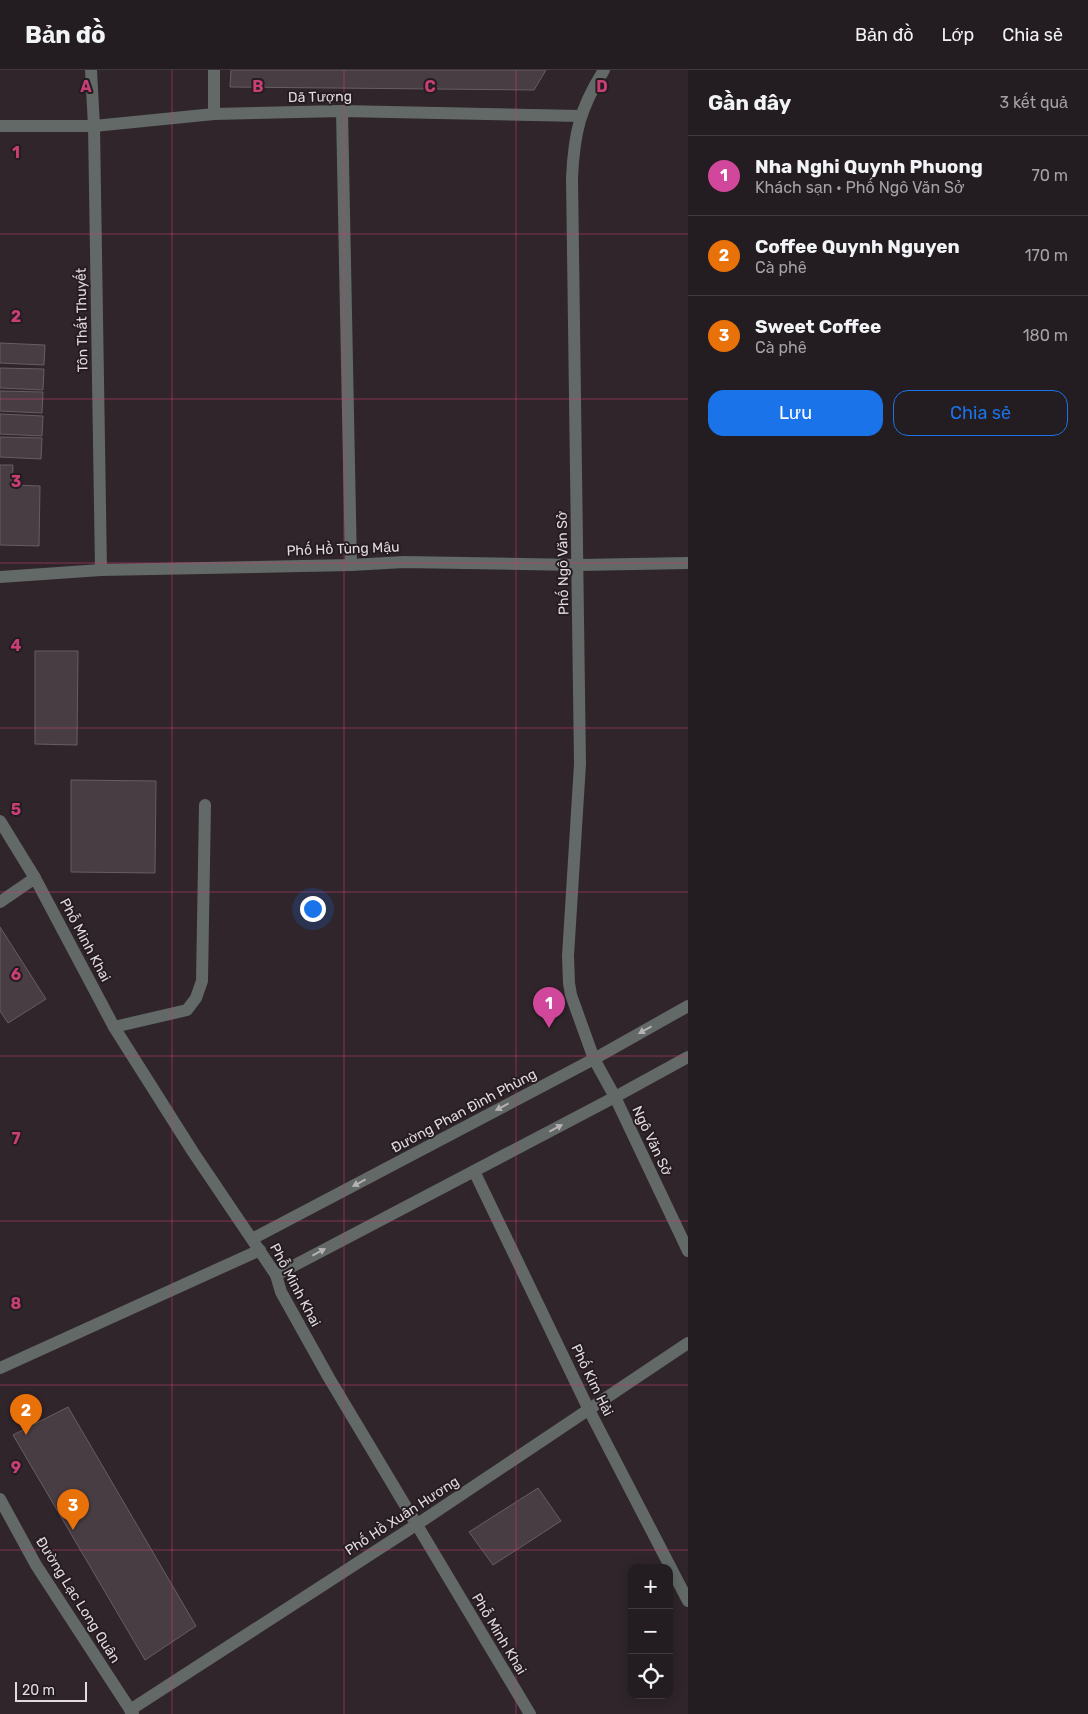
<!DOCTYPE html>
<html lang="vi">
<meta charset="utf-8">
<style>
body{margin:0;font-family:Rubik,sans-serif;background:#2f292d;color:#f1f3f6}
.controls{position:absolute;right:15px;bottom:15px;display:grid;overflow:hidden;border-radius:10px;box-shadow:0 2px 12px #0003}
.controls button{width:45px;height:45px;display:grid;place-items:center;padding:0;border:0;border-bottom:1px solid #403a3e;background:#231c20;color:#f1f3f6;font:25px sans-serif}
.scale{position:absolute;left:15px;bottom:12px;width:72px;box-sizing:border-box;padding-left:5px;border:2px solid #e1dade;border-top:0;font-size:14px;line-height:18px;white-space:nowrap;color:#e1dade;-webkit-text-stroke:4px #251c21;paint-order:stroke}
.you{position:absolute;left:312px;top:838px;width:18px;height:18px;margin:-12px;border:4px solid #fff;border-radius:50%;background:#1a73e8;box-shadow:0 0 0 8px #1a73e833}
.badge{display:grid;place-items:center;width:32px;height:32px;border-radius:50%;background:#1a73e8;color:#fff;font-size:16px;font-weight:700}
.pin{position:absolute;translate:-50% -41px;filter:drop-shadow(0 1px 2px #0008)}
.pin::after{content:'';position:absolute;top:26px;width:18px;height:15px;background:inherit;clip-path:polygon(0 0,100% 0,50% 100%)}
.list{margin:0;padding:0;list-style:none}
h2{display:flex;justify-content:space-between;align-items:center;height:65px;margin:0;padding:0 20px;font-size:21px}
h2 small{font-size:16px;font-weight:400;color:#a3a1a5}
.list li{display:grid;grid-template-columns:32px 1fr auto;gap:15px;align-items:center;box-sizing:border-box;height:80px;padding:0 20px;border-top:1px solid #403a3e}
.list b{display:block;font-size:19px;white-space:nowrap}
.list p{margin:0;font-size:16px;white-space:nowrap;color:#a3a1a5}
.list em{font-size:16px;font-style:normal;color:#a3a1a5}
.actions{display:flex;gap:10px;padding:15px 20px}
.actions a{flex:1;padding:11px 0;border:1px solid #1a73e8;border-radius:15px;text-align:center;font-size:18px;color:#1a73e8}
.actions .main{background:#1a73e8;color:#fff}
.icon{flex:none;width:28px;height:28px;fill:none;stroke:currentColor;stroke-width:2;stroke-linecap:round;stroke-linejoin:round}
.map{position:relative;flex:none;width:688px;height:1644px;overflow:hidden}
header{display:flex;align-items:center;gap:30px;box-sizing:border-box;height:70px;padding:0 25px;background:#231c20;border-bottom:1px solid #403a3e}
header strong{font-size:24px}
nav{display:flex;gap:28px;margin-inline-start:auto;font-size:18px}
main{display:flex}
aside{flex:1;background:#231c20}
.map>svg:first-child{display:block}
</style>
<header>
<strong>Bản đồ</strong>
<nav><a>Bản đồ</a><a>Lớp</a><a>Chia sẻ</a></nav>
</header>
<main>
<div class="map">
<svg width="688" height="1644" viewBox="0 0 688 1644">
<rect width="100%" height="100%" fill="#2f252b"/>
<g fill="#483d43" stroke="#695d63">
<polygon points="231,0 546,0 534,20 230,17"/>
<polygon points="0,273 45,275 44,295 0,293"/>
<polygon points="0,298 44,299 43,320 0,318"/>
<polygon points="0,321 43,322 42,343 0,341"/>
<polygon points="0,344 43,346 42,366 0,364"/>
<polygon points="0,367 42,368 41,389 0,387"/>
<polygon points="0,395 13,395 12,415 40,416 39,476 0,475"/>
<polygon points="35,581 78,581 77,675 35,674"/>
<polygon points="71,710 156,711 155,803 71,802"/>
<polygon points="0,857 46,929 8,953 0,941"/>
<polygon points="68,1337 196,1556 145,1590 13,1365"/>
<polygon points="538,1418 561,1451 493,1495 469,1462"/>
</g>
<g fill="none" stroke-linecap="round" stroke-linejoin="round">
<g stroke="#626967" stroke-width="12">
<polyline points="91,0 94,56 101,500"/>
<polyline points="214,0 214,44"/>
<path d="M604,0C580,38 574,63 572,108L580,694L568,886L569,913L571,925L594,989L615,1027L688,1181"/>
<polyline points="342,41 351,495"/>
<polyline points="0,56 94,56 214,44 342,41 580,46"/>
<polyline points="0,507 101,500 351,495 404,492 578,495 688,493"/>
<polyline points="0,751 35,808 114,957 193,1082 276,1205 281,1222 329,1308 530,1644"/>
<polyline points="0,832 35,808"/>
<polyline points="114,957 187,940 196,928 202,911 205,735"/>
<polyline points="474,1101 589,1340 688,1531"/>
<polyline points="252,1169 594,989 688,936"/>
<polyline points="276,1205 615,1027 688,987"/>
<polyline points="0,1298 260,1180"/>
<polyline points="0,1429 36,1495 133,1644"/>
<polyline points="130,1640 416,1455 688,1273"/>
</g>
</g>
<defs><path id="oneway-solid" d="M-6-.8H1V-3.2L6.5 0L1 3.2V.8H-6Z" transform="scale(1.25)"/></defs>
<g fill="#b5b2b4">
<use href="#oneway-solid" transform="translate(645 960) rotate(151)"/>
<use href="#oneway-solid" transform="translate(502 1037) rotate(152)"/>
<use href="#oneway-solid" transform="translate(556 1058) rotate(-28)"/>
<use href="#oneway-solid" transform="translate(359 1113) rotate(152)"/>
<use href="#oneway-solid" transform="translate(319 1182) rotate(-28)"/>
</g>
<path fill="none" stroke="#c83f75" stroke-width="1" stroke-opacity="0.55" d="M172,0V1644M344,0V1644M516,0V1644M0,164H688M0,329H688M0,493H688M0,658H688M0,822H688M0,986H688M0,1151H688M0,1315H688M0,1480H688"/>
<g text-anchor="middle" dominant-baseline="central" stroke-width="4" stroke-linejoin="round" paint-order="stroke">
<g font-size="14" fill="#e1dade" stroke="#251c21">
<text transform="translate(320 27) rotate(-1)">Dã Tượng</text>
<text transform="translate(82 250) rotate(-91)">Tôn Thất Thuyết</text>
<text transform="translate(343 479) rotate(-2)">Phố Hồ Tùng Mậu</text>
<text transform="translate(563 493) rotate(-91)">Phố Ngô Văn Sở</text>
<text transform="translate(85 870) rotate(62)">Phỗ Minh Khai</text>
<text transform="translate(464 1041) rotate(-28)">Đường Phan Đình Phùng</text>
<text transform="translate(652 1071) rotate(65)">Ngô Văn Sở</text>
<text transform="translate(295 1215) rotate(62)">Phỗ Minh Khai</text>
<text transform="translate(592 1310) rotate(64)">Phố Kim Hải</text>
<text transform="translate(402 1446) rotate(-33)">Phố Hồ Xuân Hương</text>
<text transform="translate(78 1530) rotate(58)">Đường Lạc Long Quân</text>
<text transform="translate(499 1564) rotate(59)">Phỗ Minh Khai</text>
</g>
</g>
<g font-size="16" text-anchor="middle" font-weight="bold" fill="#c83f75" stroke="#251c21" stroke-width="4" stroke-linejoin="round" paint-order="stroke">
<text x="86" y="22">A</text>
<text x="258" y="22">B</text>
<text x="430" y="22">C</text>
<text x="602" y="22">D</text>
<text x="16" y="88">1</text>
<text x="16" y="252">2</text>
<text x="16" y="417">3</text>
<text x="16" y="581">4</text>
<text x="16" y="745">5</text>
<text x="16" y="910">6</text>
<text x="16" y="1074">7</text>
<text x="16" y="1239">8</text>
<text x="16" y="1403">9</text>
</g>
</svg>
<div class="controls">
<button>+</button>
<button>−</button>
<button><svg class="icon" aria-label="locate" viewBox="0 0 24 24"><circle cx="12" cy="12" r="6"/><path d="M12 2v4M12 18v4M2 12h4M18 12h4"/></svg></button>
</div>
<div class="scale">20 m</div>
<div class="you"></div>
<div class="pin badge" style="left:549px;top:958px;background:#d1479c">1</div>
<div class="pin badge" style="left:26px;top:1365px;background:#e8710a">2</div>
<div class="pin badge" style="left:73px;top:1460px;background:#e8710a">3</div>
</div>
<aside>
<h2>Gần đây<small>3 kết quả</small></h2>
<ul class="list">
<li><span class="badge" style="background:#d1479c">1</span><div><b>Nha Nghi Quynh Phuong</b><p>Khách sạn · Phố Ngô Văn Sở</p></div><em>70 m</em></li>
<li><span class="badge" style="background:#e8710a">2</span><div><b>Coffee Quynh Nguyen</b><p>Cà phê</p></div><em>170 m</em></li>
<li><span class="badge" style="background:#e8710a">3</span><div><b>Sweet Coffee</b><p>Cà phê</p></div><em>180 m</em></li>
</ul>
<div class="actions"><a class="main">Lưu</a><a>Chia sẻ</a></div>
</aside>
</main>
